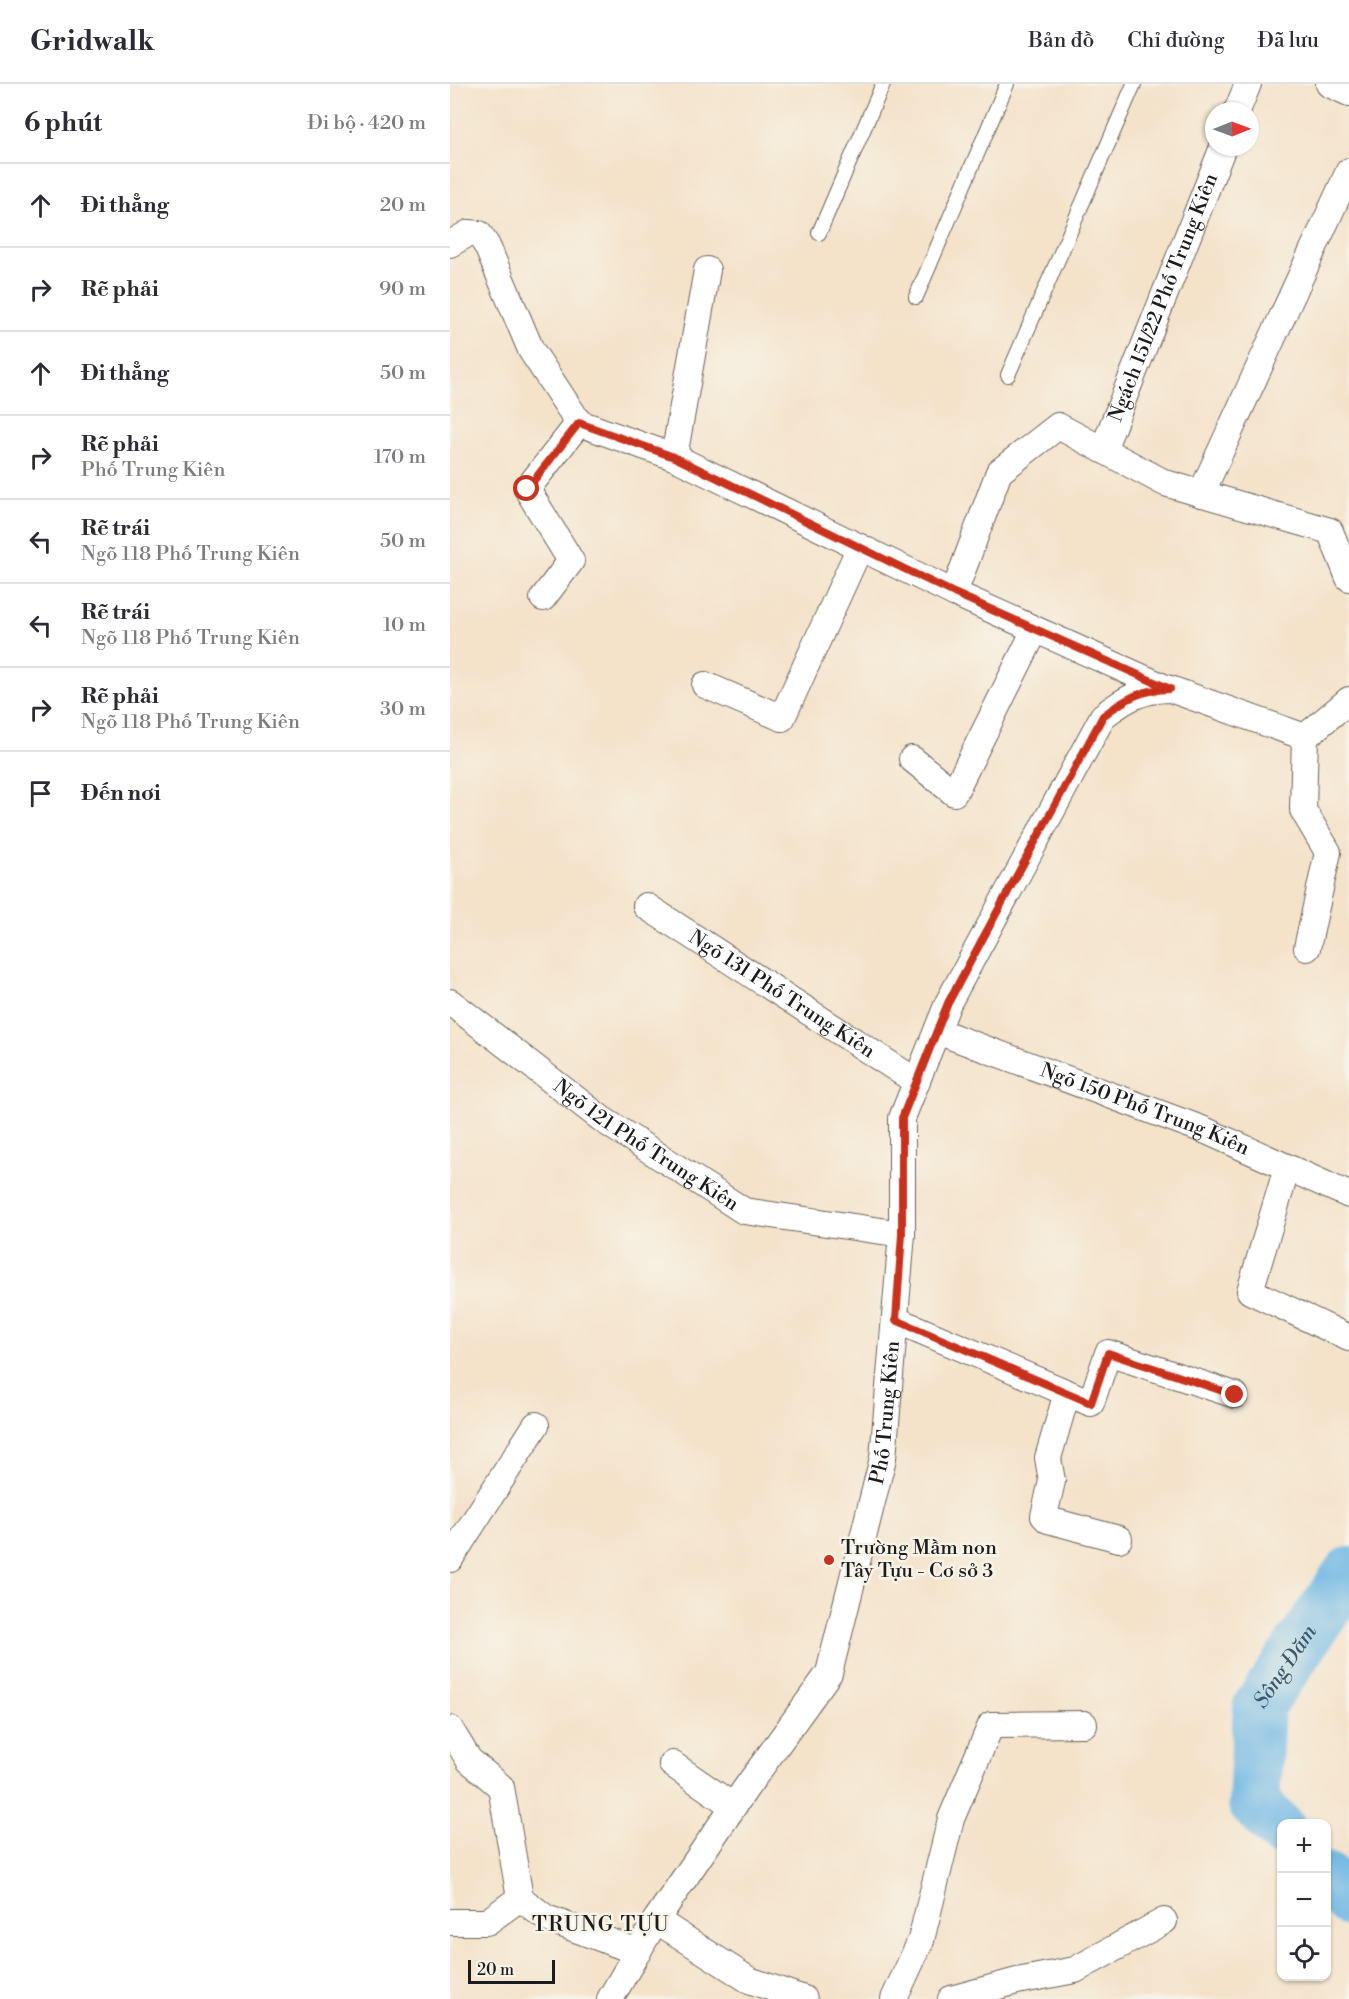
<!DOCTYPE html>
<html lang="vi">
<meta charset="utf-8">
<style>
body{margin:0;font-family:"Libre Bodoni",serif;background:#f7f7f7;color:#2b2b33}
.controls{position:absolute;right:18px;bottom:18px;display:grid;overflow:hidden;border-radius:12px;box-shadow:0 2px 4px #0004}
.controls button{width:54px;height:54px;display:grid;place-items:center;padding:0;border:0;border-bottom:2px solid #e1e1e2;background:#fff;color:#2b2b33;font:30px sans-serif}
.compass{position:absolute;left:755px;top:18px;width:54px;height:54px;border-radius:50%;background:#fff;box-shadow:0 2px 4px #0004;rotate:89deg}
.scale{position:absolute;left:18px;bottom:15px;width:87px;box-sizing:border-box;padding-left:6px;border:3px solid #1c1c1c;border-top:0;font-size:16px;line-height:21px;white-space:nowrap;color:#1c1c1c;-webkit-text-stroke:4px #f7f3e8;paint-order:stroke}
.stop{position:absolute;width:18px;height:18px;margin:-14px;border:4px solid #c8321e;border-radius:50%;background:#fff}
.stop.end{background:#c8321e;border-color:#fff;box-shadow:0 2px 6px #0008}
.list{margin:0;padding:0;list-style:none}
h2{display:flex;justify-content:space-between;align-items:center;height:78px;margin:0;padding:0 24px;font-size:26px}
h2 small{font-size:20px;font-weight:400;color:#7c7c81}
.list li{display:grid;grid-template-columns:39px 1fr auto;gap:18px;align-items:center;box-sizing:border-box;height:84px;padding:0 24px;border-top:2px solid #e1e1e2}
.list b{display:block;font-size:22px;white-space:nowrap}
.list p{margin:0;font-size:20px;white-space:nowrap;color:#7c7c81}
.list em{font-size:20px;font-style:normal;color:#7c7c81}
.icon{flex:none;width:33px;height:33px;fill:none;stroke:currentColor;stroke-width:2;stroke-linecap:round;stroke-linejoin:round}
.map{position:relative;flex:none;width:899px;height:1915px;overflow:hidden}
header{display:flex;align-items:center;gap:36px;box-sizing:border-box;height:84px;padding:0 30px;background:#fff;border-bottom:2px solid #e1e1e2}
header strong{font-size:28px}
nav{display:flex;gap:33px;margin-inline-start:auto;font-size:21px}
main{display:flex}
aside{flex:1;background:#fff}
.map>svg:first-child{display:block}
</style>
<header>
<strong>Gridwalk</strong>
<nav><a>Bản đồ</a><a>Chỉ đường</a><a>Đã lưu</a></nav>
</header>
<main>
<aside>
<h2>6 phút<small>Đi bộ · 420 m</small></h2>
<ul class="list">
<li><svg class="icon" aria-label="ahead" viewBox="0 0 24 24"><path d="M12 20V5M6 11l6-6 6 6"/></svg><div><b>Đi thẳng</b></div><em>20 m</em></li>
<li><svg class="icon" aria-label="right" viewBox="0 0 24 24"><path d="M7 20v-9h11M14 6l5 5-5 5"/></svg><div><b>Rẽ phải</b></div><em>90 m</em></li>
<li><svg class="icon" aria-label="ahead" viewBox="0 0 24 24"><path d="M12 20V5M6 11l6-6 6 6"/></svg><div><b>Đi thẳng</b></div><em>50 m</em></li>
<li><svg class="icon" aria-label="right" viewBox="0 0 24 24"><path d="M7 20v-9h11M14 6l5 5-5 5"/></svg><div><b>Rẽ phải</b><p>Phố Trung Kiên</p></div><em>170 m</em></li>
<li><svg class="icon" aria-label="left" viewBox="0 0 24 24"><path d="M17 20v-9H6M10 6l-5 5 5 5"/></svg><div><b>Rẽ trái</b><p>Ngõ 118 Phố Trung Kiên</p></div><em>50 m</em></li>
<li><svg class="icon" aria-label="left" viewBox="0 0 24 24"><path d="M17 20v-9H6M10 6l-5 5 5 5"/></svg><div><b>Rẽ trái</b><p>Ngõ 118 Phố Trung Kiên</p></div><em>10 m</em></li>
<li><svg class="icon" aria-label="right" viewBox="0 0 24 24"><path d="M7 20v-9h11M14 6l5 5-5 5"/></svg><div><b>Rẽ phải</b><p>Ngõ 118 Phố Trung Kiên</p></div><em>30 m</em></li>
<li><svg class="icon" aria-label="arrive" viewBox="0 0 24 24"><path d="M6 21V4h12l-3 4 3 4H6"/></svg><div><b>Đến nơi</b></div></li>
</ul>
</aside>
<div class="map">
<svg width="899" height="1915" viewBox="0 0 899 1915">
<rect width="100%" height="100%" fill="#f7f3e8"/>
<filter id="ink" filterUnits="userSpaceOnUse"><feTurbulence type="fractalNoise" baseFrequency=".0167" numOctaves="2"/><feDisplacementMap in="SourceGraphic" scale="12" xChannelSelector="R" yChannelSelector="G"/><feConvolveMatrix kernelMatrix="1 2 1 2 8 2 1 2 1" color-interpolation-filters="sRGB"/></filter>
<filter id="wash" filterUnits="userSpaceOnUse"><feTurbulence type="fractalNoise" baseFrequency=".008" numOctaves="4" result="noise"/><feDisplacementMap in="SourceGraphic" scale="24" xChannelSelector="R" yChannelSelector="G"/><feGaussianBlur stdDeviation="1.35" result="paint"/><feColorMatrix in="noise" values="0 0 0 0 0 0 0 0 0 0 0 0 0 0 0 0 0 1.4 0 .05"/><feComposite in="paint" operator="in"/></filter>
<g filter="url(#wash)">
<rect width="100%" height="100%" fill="#f4e2c9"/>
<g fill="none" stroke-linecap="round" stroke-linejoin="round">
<g stroke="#6bb5e4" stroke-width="52">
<path id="s1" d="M832,1747L804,1719L809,1622L899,1489"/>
<polyline points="876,1794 899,1816"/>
</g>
</g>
</g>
<g filter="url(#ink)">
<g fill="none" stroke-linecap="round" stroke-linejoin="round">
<defs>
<g id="service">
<polyline points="369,149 433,0"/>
<polyline points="466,213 557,0"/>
<polyline points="558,291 684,0"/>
</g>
<g id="minor">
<polyline points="879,0 899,9"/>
<polyline points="787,27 798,0"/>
<polyline points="0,160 19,149 29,150 37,162 81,266 129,339 224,373 504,509 718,605"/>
<path id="s2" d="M653,366L773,63"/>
<polyline points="224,373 257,186"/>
<polyline points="751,410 899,87"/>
<polyline points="504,509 549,388 608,342 715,399 880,447 899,494"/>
<polyline points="93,514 121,477 77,405 129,339"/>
<polyline points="255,601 332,634 410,463"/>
<polyline points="855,653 853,726 878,768 857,864"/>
<polyline points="462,675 504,709 585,546"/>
<path id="s3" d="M196,822L467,998"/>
<path id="s4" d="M0,918L153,1036L294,1127L452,1150"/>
<path id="s5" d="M487,947L754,1046L899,1111"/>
<polyline points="837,1084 800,1207 899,1254"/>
<polyline points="446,1236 641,1319 658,1269 785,1311"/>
<polyline points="617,1309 598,1374 602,1397 594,1432 598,1436 669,1455"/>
<polyline points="0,1475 86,1341"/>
<polyline points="0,1645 19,1676 51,1703 70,1814 96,1834 188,1868"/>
<polyline points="222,1680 283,1722"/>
<polyline points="206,1836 299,1896 354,1915"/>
<polyline points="0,1838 37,1838 70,1814"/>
<path id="s6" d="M160,1915L206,1836L296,1704L379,1589L433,1374L452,1150V1034L498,919L653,632C675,615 692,605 720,605L855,653L899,616"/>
<polyline points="444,1915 471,1856 501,1735 541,1641 634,1640"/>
<polyline points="501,1915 567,1897 625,1886 714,1837"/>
</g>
</defs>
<use href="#service" stroke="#686159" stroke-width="16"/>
<use href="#minor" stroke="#686159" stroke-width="28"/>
<use href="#service" stroke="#fff" stroke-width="14"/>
<use href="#minor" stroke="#fff" stroke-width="26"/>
</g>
</g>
<g fill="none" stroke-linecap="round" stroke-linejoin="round" filter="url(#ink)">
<path stroke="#c8321e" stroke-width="8" d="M77,405L129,339L224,373L504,509L720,605C692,605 675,615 653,632L498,919L452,1034V1150L446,1236L641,1319L658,1269L785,1311"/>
</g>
<circle fill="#c8321e" stroke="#f7f3e8" stroke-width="2" cx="379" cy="1476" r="6"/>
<g text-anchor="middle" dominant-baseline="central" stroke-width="5" stroke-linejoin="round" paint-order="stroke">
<g font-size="20" fill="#1c1c1c" stroke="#f7f3e8">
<text stroke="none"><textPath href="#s2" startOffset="164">Ngách 151/22 Phố Trung Kiên</textPath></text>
<text stroke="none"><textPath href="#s3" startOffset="162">Ngõ 131 Phố Trung Kiên</textPath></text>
<text stroke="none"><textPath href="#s5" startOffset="222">Ngõ 150 Phố Trung Kiên</textPath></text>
<text stroke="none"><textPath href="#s4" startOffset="243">Ngõ 121 Phố Trung Kiên</textPath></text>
<text stroke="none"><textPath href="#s6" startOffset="660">Phố Trung Kiên</textPath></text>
</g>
<g font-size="20" fill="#1c1c1c" stroke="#f7f3e8" text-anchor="start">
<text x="391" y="1464">Trường Mầm non<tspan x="391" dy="23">Tây Tựu - Cơ sở 3</tspan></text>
</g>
<g font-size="21" font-style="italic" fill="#3c596c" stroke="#f7f3e8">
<text stroke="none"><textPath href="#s1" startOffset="184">Sông Đăm</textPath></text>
</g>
<g font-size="21" letter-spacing="1.5" fill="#1c1c1c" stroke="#f7f3e8">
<text x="151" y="1841">TRUNG TỰU</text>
</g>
</g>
</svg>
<div class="controls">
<button>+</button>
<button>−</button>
<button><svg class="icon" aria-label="locate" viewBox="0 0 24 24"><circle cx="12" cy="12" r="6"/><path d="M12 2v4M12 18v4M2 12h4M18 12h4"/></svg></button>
</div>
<svg class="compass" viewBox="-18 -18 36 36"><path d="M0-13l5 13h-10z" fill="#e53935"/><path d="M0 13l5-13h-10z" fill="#7c7c81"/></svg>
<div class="scale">20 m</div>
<div class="stop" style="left:77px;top:405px"></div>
<div class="stop end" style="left:785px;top:1311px"></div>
</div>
</main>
